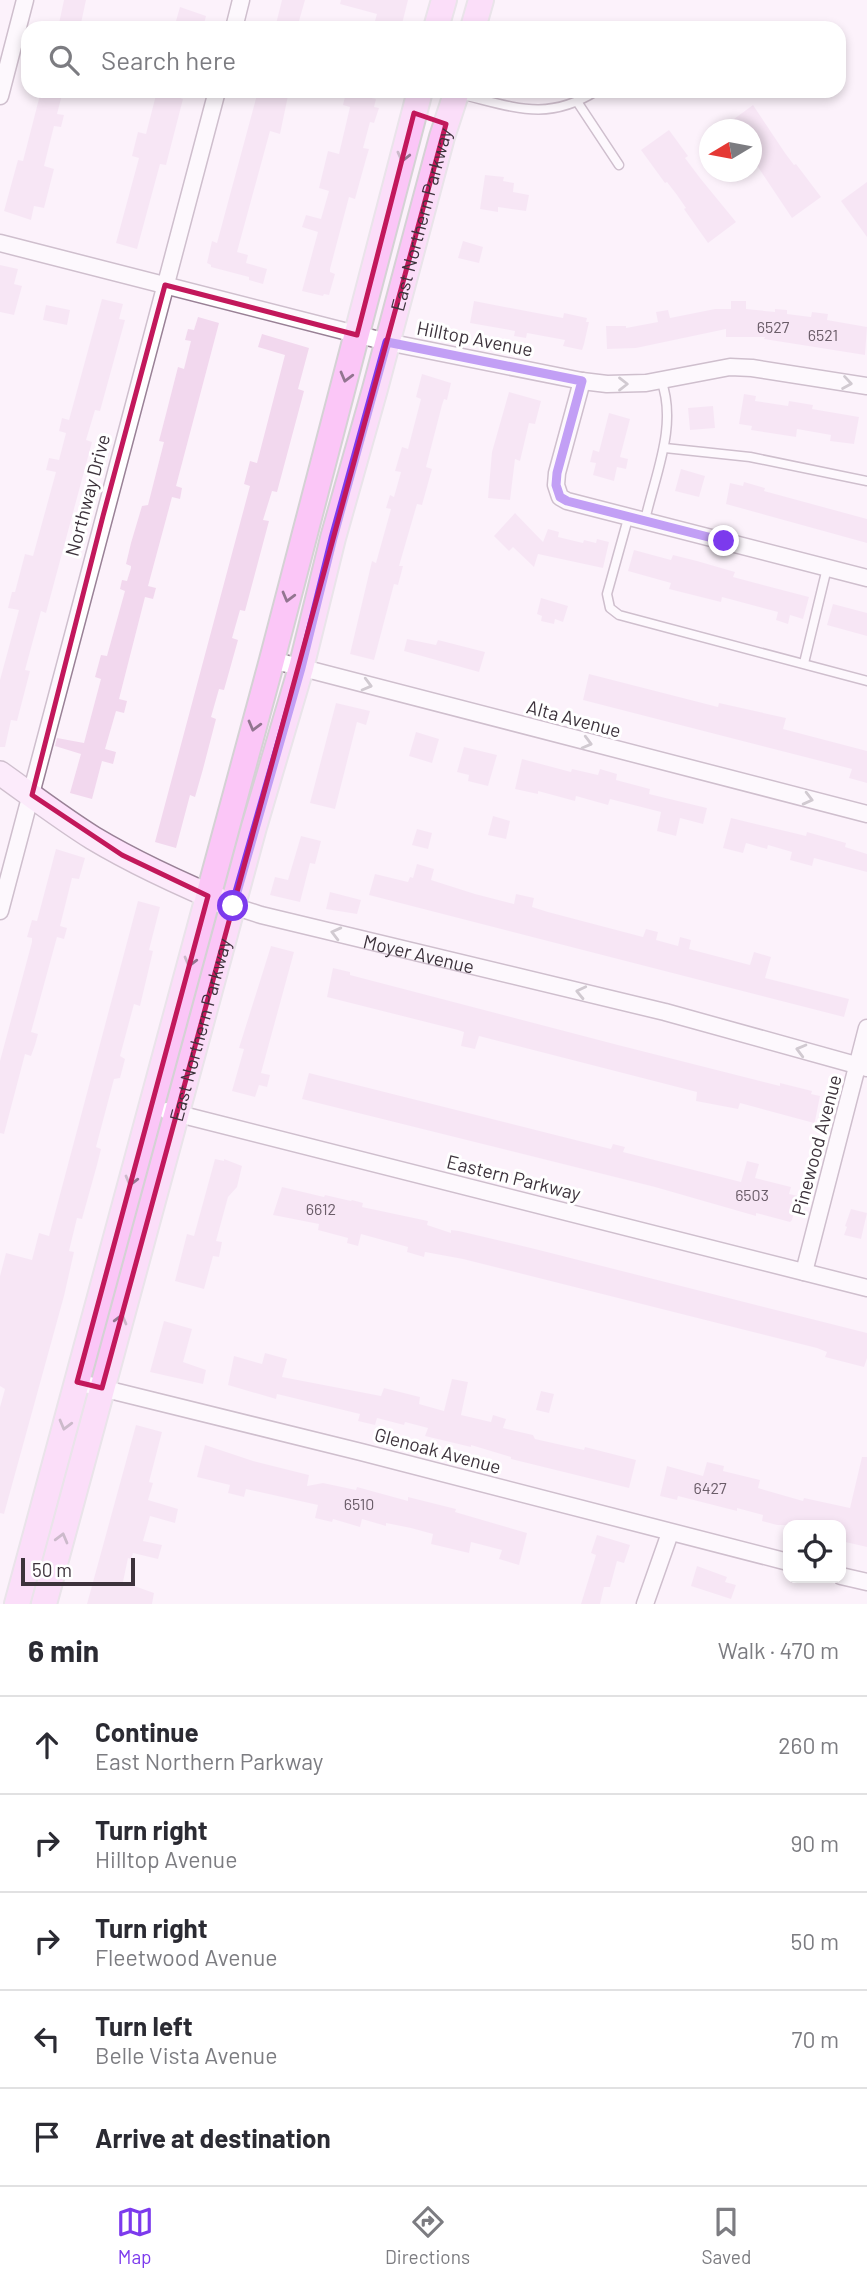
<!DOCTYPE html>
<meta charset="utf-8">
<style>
body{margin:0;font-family:Barlow,sans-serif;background:#f7f7f7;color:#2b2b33}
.controls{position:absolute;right:21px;bottom:21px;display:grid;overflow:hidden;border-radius:14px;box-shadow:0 4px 10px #0003}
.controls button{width:63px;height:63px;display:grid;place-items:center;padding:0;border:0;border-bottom:2px solid #e1e1e2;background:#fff;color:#2b2b33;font:35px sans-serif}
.compass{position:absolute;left:699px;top:119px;width:63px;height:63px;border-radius:50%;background:#fff;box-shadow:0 4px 10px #0003;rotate:260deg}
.scale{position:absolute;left:21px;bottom:18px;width:114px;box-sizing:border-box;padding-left:7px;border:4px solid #3d333c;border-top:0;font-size:19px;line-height:24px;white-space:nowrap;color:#3d333c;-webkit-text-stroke:5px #fff;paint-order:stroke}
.stop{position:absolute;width:21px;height:21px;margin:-16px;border:5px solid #7c3aed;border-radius:50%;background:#fff}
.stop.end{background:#7c3aed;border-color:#fff;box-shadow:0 2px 7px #0008}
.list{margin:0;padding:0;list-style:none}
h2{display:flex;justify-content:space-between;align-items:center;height:91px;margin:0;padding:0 28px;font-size:30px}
h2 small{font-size:23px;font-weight:400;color:#7c7c81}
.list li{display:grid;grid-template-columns:46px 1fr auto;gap:21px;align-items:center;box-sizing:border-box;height:98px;padding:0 28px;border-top:2px solid #e1e1e2}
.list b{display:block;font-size:26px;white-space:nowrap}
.list p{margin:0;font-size:23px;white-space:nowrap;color:#7c7c81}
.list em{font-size:23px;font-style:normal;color:#7c7c81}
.icon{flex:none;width:38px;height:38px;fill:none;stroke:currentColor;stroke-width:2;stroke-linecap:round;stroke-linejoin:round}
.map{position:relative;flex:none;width:867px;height:1604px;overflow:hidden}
.search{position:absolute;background:#fff;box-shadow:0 4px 10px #0003;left:21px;right:21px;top:21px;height:77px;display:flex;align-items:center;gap:18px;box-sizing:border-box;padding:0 24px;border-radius:21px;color:#7c7c81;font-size:26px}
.sheet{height:581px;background:#fff}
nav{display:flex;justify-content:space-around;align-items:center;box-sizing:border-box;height:98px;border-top:2px solid #e1e1e2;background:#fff;font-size:19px;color:#7c7c81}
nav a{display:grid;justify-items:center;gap:4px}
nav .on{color:#7c3aed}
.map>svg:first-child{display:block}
</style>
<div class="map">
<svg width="867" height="1604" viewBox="0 0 867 1604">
<rect width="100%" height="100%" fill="#fcf2fb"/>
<g fill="#f2d8ee">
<polygon points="64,0 86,0 80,28 58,28"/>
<polygon points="282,0 305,0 297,28 275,28"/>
<polygon points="341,0 408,0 401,28 373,28 377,14 340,4"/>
<polygon points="180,7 206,16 203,28 174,28"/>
<polygon points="41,91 63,91 57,114 64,115 61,127 54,126 44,166 54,169 44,208 34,206 31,220 4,211 18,160 23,161"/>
<polygon points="157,91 178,95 178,97 183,99 166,165 160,164 137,249 116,243 139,158 132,156 138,132 146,134"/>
<polygon points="258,91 289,91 280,134 270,131 237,252 248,255 246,263 267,269 263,284 249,280 249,277 211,267 211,265 207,263 212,241 217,243"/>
<polygon points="346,92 376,99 374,107 379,108 374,123 370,122 363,148 369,149 366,159 355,199 349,197 330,269 330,272 335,274 329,295 324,294 323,296 302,291 318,232 302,227 306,215 321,219 329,191 319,188 328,151 339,154 350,107 343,105"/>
<polygon points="753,105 785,153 794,165 796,164 821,197 792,218 752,158 752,130 719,130"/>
<polygon points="669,130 688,156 685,158 700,178 736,222 708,243 684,209 686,208 677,195 667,182 665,183 641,150"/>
<polygon points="485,175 504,177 503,181 514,183 513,192 529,195 526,211 498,207 498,212 480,209"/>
<polygon points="867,182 867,237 841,201"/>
<polygon points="463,241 483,247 479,263 458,258"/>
<polygon points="0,265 18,269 14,284 22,286 14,315 0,312"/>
<polygon points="102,299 123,304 119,319 125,320 100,411 95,410 86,440 92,442 46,613 41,611 25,670 30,671 17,721 11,720 5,747 0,747 0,680 19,610 8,608 12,592 15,592 25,554 33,556 56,472 46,470 49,458 59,460 66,433 59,431 62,418 69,420"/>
<polygon points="474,301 563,318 564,313 587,318 586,322 589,322 584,344 582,350 563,346 565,340 527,333 526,338 514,336 515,331 470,323"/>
<polygon points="731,301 746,301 746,309 775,312 775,309 787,310 787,314 811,317 812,312 828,314 827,320 867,327 865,355 764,339 765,337 726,337 726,329 636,348 607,349 606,326 626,326 626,328 658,322 656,312 668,310 670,318 715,309 731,309"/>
<polygon points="46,305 70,310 67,325 43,320"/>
<polygon points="198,317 219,323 176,486 182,488 180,499 172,497 148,586 156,588 153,599 145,597 119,699 127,701 124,713 116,711 105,749 116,752 113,764 102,761 92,799 70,793 81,754 55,746 57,738 84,743 101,679 95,677 101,655 107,656 125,591 120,589 122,580 127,581 131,568 131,566 126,564 131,543 142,506 148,505 164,442 159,441 166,414 178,367 184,369 191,341 185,340 188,329 194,330"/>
<polygon points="262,334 309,348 298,389 304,391 277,492 272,491 263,520 269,521 245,611 240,610 232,638 238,640 224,690 219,689 211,717 216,719 203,769 195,797 190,795 176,848 155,842 250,486 244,484 250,461 257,463 285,355 258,347"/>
<polygon points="422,374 451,383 447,400 444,399 442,405 426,467 432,469 422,505 417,504 399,566 403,566 398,585 394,584 374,660 350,654 372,561 376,563 391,509 386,508 390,495 394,497 401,472 395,471 402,447 408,449 421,399 416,397"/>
<polygon points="509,392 541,401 535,424 529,423 520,461 515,459 510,500 488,498 492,452"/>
<polygon points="744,394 756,396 755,401 788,406 789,401 813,405 812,409 859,417 854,444 830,441 831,435 797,429 796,437 751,430 752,426 739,424"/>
<polygon points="713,406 715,428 690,430 688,408"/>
<polygon points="609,413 630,419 620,457 628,459 626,469 617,467 614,481 593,475 596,463 590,462 593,450 599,452"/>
<polygon points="681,469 705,476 699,497 675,491"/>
<polygon points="744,482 765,488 764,491 867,519 867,543 726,504 730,483 743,486"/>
<polygon points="515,513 543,542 548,529 559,532 558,537 583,543 584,540 596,543 597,539 609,542 603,568 538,554 534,567 513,547 509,551 494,536"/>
<polygon points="634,550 671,560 673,555 697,561 735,572 733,577 809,597 803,619 790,615 788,624 776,620 778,612 722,597 721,602 669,589 671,583 628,571"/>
<polygon points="541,598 568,606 563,622 555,619 554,624 541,621 542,616 537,614"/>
<polygon points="833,604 867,613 867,636 827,625"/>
<polygon points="407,639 436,645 438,640 485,652 479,672 404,651"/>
<polygon points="589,674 718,707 719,703 786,718 783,729 867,751 867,783 849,778 852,769 583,700"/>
<polygon points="336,703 370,711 366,725 357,722 335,809 310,803"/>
<polygon points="416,732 439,739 432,763 409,756"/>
<polygon points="464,747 497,755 488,786 468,781 469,775 457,772"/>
<polygon points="522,759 571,772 572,769 598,775 600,769 617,774 616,780 650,789 649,794 707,808 703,824 680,818 676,836 657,831 661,812 610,799 608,805 576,796 575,801 538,791 538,794 515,789"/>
<polygon points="493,816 510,821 506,839 488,835"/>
<polygon points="731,818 798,834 806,836 807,832 846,843 845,847 867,854 867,872 814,858 812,866 790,860 792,852 768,845 767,849 746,843 743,853 723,848"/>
<polygon points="417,829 432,833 428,849 412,845"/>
<polygon points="301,836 321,841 315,864 310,863 300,902 270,895 275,877 288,880"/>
<polygon points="56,849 85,858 79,879 72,878 60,926 67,928 64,939 57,937 31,1032 38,1034 35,1045 31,1056 25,1054 4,1134 0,1133 0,1061 32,942 32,938 27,937 32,920 37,921"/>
<polygon points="417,864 434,869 431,880 475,894 514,904 516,894 534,898 532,907 548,912 643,937 646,929 658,932 656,940 678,946 680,937 691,940 689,949 750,965 754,952 771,957 765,978 849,999 844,1017 369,895 375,874 408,882 410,877 413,878"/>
<polygon points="330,892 361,900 357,914 326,909"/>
<polygon points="138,901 160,907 149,950 153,951 140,1006 134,1004 120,1056 125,1059 120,1078 114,1079 96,1147 101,1149 97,1165 82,1219 77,1218 69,1251 74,1252 64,1296 4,1514 0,1513 0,1407 5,1389 0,1386 0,1276 6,1253 32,1260 39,1233 49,1236"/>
<polygon points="271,946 294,952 261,1073 270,1075 267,1087 259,1085 255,1097 232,1091 244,1049 239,1048"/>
<polygon points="333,968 350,972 350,975 618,1045 780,1086 780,1083 812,1091 811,1094 820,1096 815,1121 814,1123 740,1103 738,1109 696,1101 697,1092 479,1036 475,1049 461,1046 464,1032 458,1030 327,997"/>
<polygon points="309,1073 611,1149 613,1144 625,1147 623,1152 741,1182 747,1161 759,1164 755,1178 791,1187 789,1194 798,1196 792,1220 790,1222 756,1213 756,1216 655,1187 302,1099"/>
<polygon points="215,1159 224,1161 224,1159 242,1166 237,1187 228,1197 216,1241 222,1242 219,1257 213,1256 204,1289 175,1281 187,1234 194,1236"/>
<polygon points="282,1187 324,1197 325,1195 351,1201 352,1200 363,1203 362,1207 428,1221 427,1225 451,1233 451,1230 459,1231 535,1249 867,1333 867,1358 864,1367 825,1357 827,1352 817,1348 463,1259 425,1252 424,1257 407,1252 408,1247 361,1234 358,1246 347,1243 348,1238 318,1230 319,1224 273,1215"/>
<polygon points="851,1209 867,1213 861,1239 844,1235 847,1227 845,1226"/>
<polygon points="164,1321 192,1329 183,1362 206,1370 203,1384 150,1372"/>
<polygon points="265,1353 287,1359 282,1377 381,1396 384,1388 420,1397 419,1404 444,1411 452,1379 468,1382 461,1415 491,1422 493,1415 506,1419 503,1428 533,1435 535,1439 584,1450 585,1447 636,1460 629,1488 511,1459 511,1457 471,1445 471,1447 425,1436 428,1428 405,1422 404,1425 377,1418 375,1425 358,1421 360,1414 277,1394 276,1399 228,1385 234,1356 262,1364"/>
<polygon points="541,1391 554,1394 549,1413 536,1410"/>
<polygon points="136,1425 162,1432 149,1482 153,1483 148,1500 178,1509 175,1523 150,1516 143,1541 162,1545 158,1559 133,1553 131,1559 128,1558 123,1582 154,1593 152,1604 87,1604"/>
<polygon points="205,1445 253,1461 309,1475 307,1486 323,1483 356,1490 357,1487 408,1501 408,1497 456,1509 455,1512 527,1533 519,1565 499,1559 502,1550 471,1542 469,1553 431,1544 433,1534 411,1528 386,1523 386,1526 362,1519 360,1527 333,1519 332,1522 315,1518 318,1505 246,1489 244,1497 228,1493 230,1485 197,1477"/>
<polygon points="862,1457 867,1457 867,1547 841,1541 841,1525 777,1525 762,1521 763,1515 737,1508 737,1511 678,1496 677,1500 660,1496 667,1466 703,1476 707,1462 724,1466 723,1471 760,1480 758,1488 803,1501 804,1498 850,1508"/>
<polygon points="597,1535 630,1545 624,1563 617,1561 610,1587 604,1587 600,1604 581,1604 596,1555 591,1553"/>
<polygon points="697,1566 727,1577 725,1582 736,1585 731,1599 691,1586"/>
</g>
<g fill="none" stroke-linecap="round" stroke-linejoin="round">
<defs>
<g id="lane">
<path d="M459,94C512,106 546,123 596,91"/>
<polyline points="578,103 619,165"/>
<polyline points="665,448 750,457 867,481"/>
<polyline points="629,515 607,594 610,608 619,615 867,681"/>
<path d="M645,520C655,475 678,425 661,380"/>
<polyline points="804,663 827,568"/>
</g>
<g id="street">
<polyline points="234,28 241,0"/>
<polyline points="0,96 25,0"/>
<polyline points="0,243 387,342 582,381 607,384 646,383 730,367 752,368 867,386"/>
<polyline points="582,381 557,473 556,485 560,497 567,501 867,578"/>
<polyline points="272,660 867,814"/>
<path id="s1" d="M233,906L261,915L665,1012L867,1068"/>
<polyline points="0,911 217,91"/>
<polyline points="167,1111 867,1288"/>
<polyline points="804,1272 867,1028"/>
<polyline points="77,1382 361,1452 788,1562"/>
<polyline points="841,1576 867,1582"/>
<polyline points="645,1604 670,1533"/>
</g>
<path id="secondary" d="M0,773C31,795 61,818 93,838C138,865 185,886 233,906"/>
<g id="primary">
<polyline points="436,28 444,0"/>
<polyline points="473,28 481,0"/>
<polyline points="17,1604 272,660 420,91"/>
<path id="s2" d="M44,1604L254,827L301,668L333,538L375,389L442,137L457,91"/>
</g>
</defs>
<use href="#lane" stroke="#998196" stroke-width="11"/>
<use href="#street" stroke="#998196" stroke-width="19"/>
<use href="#secondary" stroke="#998196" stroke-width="26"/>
<use href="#primary" stroke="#d4d2d4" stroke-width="28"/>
<use href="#lane" stroke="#fff" stroke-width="8"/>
<use href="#street" stroke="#fff" stroke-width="16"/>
<use href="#secondary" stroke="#fde2fb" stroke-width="23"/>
<use href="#primary" stroke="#fbc6f7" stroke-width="24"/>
</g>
<defs><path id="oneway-chevron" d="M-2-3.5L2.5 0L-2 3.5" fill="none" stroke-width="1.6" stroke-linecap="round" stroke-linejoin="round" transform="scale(1.75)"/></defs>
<g stroke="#927590">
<use href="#oneway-chevron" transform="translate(403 157) rotate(104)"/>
<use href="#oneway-chevron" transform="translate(346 377) rotate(105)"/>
<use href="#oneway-chevron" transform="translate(288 597) rotate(105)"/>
<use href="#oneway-chevron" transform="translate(254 726) rotate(105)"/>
<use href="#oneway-chevron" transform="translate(190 962) rotate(105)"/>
<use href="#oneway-chevron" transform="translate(131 1181) rotate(105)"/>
<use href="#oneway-chevron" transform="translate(121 1319) rotate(-75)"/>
<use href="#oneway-chevron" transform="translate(65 1425) rotate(105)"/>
<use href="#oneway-chevron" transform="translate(62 1538) rotate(-75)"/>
</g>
<g stroke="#9e999e">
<use href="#oneway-chevron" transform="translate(847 383) rotate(9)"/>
<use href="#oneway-chevron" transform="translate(623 384)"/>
<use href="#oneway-chevron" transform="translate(367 685) rotate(15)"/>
<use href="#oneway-chevron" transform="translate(587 743) rotate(15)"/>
<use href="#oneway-chevron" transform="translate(808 799) rotate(14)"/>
<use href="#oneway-chevron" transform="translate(336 933) rotate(-166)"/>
<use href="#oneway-chevron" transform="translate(581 992) rotate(-167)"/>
<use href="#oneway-chevron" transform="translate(801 1050) rotate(-165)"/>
</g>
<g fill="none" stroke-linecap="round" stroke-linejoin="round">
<polyline stroke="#7c3aed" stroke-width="9" points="233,906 301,668 333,538 387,342 582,381 557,473 556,485 560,497 567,501 724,541"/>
</g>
<path d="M0 0H867V1604H0ZM414,113L446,124L102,1388L77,1382L208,896L122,855L32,795L103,516L165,285L357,335Z" fill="#fcf2fb" fill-opacity=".55" fill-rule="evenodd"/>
<path fill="none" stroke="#c2185b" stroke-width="5" stroke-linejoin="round" d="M414,113L446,124L102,1388L77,1382L208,896L122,855L32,795L103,516L165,285L357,335Z"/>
<g text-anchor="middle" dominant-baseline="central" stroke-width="6" stroke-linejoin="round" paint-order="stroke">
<g font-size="16" fill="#6a5c68">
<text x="773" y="326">6527</text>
<text x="823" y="334">6521</text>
<text x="752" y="1194">6503</text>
<text x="321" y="1208">6612</text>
<text x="710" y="1487">6427</text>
<text x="359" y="1503">6510</text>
</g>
<g font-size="19" fill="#3d333c" stroke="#fff">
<text stroke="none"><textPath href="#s2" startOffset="1435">East Northern Parkway</textPath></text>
<text transform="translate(475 338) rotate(11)">Hilltop Avenue</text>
<text transform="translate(87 495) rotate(-75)">Northway Drive</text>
<text transform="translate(574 718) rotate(15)">Alta Avenue</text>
<text stroke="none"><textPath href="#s1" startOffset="192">Moyer Avenue</textPath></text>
<text stroke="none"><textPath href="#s2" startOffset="595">East Northern Parkway</textPath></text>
<text transform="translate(816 1145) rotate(-75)">Pinewood Avenue</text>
<text transform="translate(514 1177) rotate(14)">Eastern Parkway</text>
<text transform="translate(438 1450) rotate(15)">Glenoak Avenue</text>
</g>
</g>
</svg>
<div class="controls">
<button><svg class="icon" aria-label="locate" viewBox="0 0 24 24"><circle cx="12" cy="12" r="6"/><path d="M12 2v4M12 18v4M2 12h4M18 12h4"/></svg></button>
</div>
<svg class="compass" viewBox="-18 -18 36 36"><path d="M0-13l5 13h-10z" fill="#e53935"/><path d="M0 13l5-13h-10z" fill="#7c7c81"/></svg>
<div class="scale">50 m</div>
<div class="stop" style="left:233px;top:906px"></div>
<div class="stop end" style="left:724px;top:541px"></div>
<div class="search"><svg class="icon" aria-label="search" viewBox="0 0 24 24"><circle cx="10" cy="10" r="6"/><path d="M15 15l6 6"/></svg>Search here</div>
</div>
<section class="sheet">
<h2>6 min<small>Walk · 470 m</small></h2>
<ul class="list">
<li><svg class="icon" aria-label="ahead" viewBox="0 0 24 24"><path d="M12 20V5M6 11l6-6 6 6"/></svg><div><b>Continue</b><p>East Northern Parkway</p></div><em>260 m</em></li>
<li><svg class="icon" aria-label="right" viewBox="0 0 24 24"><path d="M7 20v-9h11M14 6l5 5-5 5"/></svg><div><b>Turn right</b><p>Hilltop Avenue</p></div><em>90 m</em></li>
<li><svg class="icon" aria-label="right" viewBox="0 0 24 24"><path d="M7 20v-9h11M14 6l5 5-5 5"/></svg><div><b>Turn right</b><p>Fleetwood Avenue</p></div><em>50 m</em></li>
<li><svg class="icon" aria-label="left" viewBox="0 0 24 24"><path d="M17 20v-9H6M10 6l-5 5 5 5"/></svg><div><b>Turn left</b><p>Belle Vista Avenue</p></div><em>70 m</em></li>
<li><svg class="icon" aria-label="arrive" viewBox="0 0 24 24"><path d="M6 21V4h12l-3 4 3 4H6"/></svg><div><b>Arrive at destination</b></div></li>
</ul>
</section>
<nav>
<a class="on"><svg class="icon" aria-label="map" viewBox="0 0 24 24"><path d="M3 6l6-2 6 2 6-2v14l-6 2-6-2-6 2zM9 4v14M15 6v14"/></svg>Map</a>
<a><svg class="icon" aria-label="directions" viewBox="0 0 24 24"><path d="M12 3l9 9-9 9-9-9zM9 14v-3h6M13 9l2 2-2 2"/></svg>Directions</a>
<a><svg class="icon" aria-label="saved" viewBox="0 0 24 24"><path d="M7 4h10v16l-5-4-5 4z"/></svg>Saved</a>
</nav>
